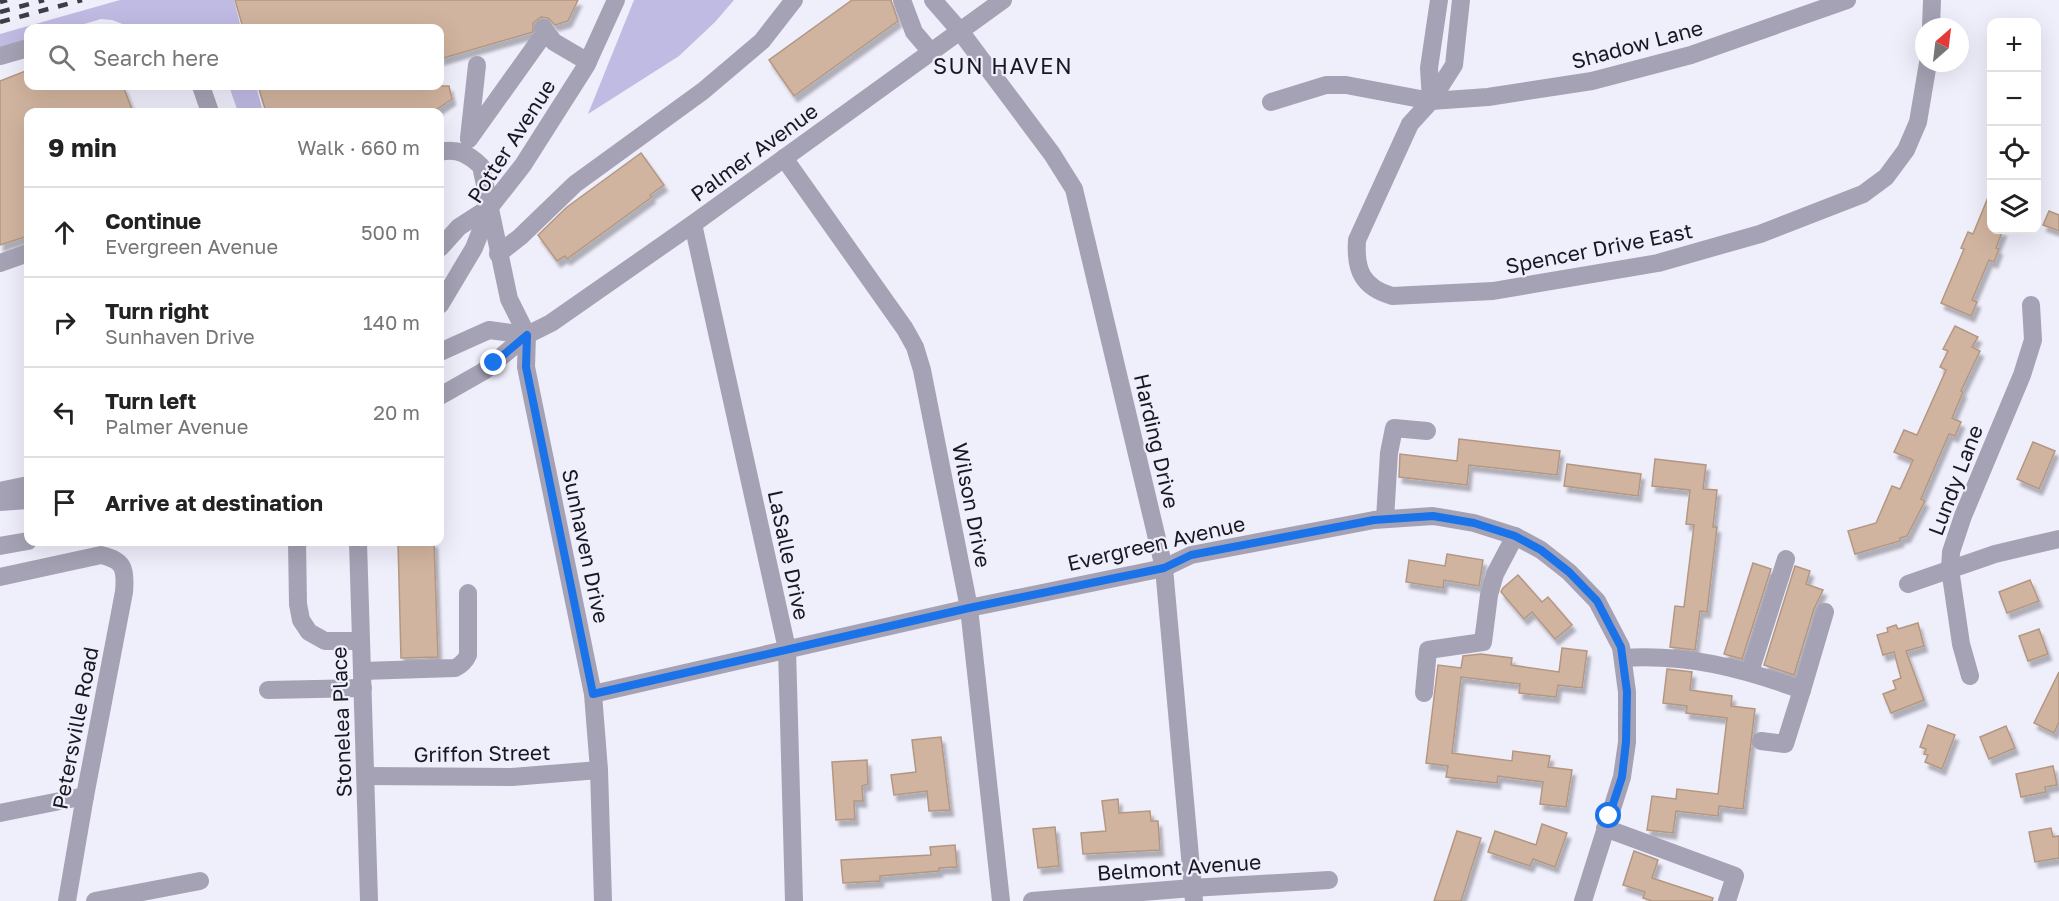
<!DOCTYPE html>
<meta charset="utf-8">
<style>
body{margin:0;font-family:"Golos Text",sans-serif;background:#f2f2f2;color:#222}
.controls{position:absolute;right:18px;top:18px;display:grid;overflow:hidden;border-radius:12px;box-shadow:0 6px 24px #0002}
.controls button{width:54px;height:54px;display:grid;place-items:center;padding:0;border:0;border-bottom:2px solid #e0e0e0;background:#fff;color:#222;font:30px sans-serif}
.compass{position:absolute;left:1915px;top:18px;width:54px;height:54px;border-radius:50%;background:#fff;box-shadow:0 6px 24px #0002;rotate:28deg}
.stop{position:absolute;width:18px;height:18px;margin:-14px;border:4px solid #1a73e8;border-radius:50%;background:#fff}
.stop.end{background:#1a73e8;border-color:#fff;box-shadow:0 2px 6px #0008}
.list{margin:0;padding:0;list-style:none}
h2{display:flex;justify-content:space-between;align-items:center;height:78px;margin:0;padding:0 24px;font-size:26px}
h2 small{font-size:20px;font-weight:400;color:#767676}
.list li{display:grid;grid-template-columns:39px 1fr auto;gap:18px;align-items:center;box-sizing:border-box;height:90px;padding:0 24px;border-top:2px solid #e0e0e0}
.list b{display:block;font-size:22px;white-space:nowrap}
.list p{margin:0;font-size:20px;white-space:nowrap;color:#767676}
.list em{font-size:20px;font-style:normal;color:#767676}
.icon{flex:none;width:33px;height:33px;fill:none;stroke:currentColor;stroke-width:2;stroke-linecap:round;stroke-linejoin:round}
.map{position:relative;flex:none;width:2059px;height:901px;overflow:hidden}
.search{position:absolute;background:#fff;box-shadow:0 6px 24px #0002;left:24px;top:24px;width:420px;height:66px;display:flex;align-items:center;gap:15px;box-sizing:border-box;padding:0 21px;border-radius:12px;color:#767676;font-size:22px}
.panel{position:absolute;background:#fff;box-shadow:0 6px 24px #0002;left:24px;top:108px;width:420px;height:438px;border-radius:12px}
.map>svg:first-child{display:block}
</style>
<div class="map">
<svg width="2059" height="901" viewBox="0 0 2059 901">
<defs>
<filter id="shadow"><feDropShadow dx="3.5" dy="6" stdDeviation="1.5" flood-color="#0004"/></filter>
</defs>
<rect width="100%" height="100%" fill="#efeefb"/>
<g fill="#c0bbe3">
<polygon points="120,0 234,0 241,28 133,28 112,20 101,19 71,28 28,28 28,43 0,52 0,34"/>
<polygon points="634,0 734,0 715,22 679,56 588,114"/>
<polygon points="229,86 256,86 263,112 238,112"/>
</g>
<g fill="#d1b49f" stroke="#b39783" stroke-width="1.5" filter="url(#shadow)">
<polygon points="235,0 578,0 568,21 555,25 548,18 541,17 533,23 533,32 440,59 440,28 243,28"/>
<polygon points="852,0 891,0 898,21 794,96 769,60"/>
<polygon points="28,70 28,86 123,86 133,112 28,112 28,236 0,245 0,81"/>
<polygon points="258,86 449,86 452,99 433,112 266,112"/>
<polygon points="641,153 664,185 650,195 652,197 567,259 565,256 557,261 538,235 567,207"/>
<polygon points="1991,190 1992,230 2003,230 1996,248 1999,249 1994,262 1989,260 1972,300 1977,302 1971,316 1941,303 1964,249 1961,248 1968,232 1973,234"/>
<polygon points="2049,211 2059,215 2059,231 2043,225"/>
<polygon points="1955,326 1978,337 1972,347 1980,351 1961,391 1963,392 1952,418 1961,422 1955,436 1949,434 1921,499 1925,501 1907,536 1900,538 1900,541 1855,554 1848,531 1876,523 1892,486 1900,489 1913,460 1894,452 1904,430 1917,435 1946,370 1940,367 1948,351 1943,349"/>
<polygon points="1459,439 1560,451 1557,475 1469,465 1467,485 1399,477 1400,454 1457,461"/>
<polygon points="2033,442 2055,451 2039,489 2017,479"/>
<polygon points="1655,459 1706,465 1703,489 1717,490 1713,527 1717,527 1707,612 1700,611 1695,650 1670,647 1675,606 1684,607 1694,525 1686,524 1690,490 1652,486"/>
<polygon points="1567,464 1641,474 1638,496 1564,486"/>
<polygon points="398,542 434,542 438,657 401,658"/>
<polygon points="1447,554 1483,560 1479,586 1444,580 1443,588 1406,582 1409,560 1445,566"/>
<polygon points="1753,563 1771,569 1742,659 1724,654"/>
<polygon points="1795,566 1810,571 1806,584 1823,590 1814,609 1794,675 1764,665"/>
<polygon points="1518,575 1542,602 1548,597 1572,625 1555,639 1532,612 1524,619 1501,592 1503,588"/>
<polygon points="2030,580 2039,601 2007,613 1999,592"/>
<polygon points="1918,623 1924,646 1906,651 1924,700 1891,713 1883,694 1896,689 1893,681 1901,678 1894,652 1883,655 1877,635 1888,632 1887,628 1896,625 1898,629"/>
<polygon points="2039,629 2048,654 2028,661 2019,636"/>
<polygon points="1562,648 1587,651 1582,688 1558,685 1556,697 1519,693 1520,684 1461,677 1452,753 1512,761 1513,751 1550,756 1548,767 1572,770 1566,807 1540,804 1543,782 1498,776 1497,783 1446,777 1448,766 1426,763 1438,665 1461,668 1463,656 1481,654 1512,658 1511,665 1559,672"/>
<polygon points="1667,669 1692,672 1690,690 1732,696 1731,706 1755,709 1743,809 1719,806 1718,816 1676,811 1673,833 1647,830 1652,796 1676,799 1677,789 1718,794 1727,718 1686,713 1687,706 1663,703"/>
<polygon points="2059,672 2059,722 2054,733 2034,723"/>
<polygon points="1928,725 1955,735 1942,769 1925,762 1928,755 1924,754 1926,749 1920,747"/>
<polygon points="2006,726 2015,748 1989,759 1980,737"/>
<polygon points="941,737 950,810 929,811 927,791 894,795 891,775 916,772 912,740"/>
<polygon points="867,760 868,784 862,786 863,801 854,801 855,819 836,820 832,762"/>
<polygon points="2053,766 2057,785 2045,787 2046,792 2021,797 2016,774"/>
<polygon points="1118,799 1119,813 1150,811 1151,821 1158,821 1160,850 1083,854 1081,833 1106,831 1102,801"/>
<polygon points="1542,824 1567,833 1555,867 1533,859 1530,866 1488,852 1495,831 1536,845"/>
<polygon points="1055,827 1059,866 1038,868 1033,829"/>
<polygon points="2051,828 2053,837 2059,836 2059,858 2035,862 2029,832"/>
<polygon points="1457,831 1481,838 1461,901 1434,901"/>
<polygon points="955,845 957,867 939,868 939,871 880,876 880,881 843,883 841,860 931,855 930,847"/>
<polygon points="1634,851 1658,860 1652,878 1713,898 1712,901 1652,901 1643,898 1645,892 1623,885"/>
</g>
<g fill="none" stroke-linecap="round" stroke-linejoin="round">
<g stroke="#a4a2b4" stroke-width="18">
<polyline points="902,0 914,32 931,52"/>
<polyline points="933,0 960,31 1052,154 1074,189 1164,568 1194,901"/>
<path d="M1461,0L1454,65L1431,101L1410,124L1357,240C1355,270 1362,287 1392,296L1493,291L1658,263L1760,234L1863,194L1886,177L1906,150L1918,122L1928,63"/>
<polyline points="1931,27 1932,0"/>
<polyline points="543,28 554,42 588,62"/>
<polyline points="0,56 28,48"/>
<polyline points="201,86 210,112"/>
<polyline points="1431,101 1429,68 1439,0"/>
<polyline points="1271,102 1326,85 1346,85 1431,101 1488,97 1592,81 1691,55 1847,0"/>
<polyline points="469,138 477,65"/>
<polyline points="469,139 539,41"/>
<path d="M440,152C458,148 468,154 481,166L509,299L527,335L526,367L593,694L599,770L603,901"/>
<polyline points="784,158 905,329 915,347 922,370 969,608 1001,901"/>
<polyline points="693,224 787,649 794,901"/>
<polyline points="440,248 459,227 490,207"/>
<polyline points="498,254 520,237 575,184 703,91 762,41 794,0"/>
<polyline points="0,263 28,253"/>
<polyline points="440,305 474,248 490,207 523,165 586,66 616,0"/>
<polyline points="440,352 489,330 527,335"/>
<polyline points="440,396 484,371 527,335 551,323 693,224 1003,0"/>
<polyline points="0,491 28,485"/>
<polyline points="0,502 28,500"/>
<polyline points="1385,519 1389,453 1394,428 1427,431"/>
<polyline points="297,542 298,604 301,620 309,632 325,641 361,641"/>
<polyline points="358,542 369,901"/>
<polyline points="0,546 28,541"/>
<path d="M0,577L101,555C124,560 126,569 124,592L85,796L67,901"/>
<polyline points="1908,584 1995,554 2059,539"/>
<path d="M1623,658C1688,654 1741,668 1802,690L1825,612"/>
<path d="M362,671L455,668C461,665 465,662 468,655V593"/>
<polyline points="1750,672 1786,559"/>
<polyline points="1970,676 1961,644 1950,569 1951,552 1963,516 2022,375 2033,340 2031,305"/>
<polyline points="268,690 363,688"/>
<polyline points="1424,693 1428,650 1483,642 1489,595 1495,574 1515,536"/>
<polyline points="593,694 969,608 1164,568 1191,555 1374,520 1433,516 1474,523 1515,536 1541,550 1569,572 1597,601 1621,647 1627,692 1627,742 1622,777 1583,901"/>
<polyline points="1761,741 1785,744 1802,690"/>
<polyline points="366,776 512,777 599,770"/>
<polyline points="0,813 85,796"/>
<polyline points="1605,828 1735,876 1727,901"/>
<polyline points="95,901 200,881"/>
<polyline points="1032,901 1192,888 1329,880"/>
</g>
<g stroke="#3d3c47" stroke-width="4.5" stroke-dasharray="10 10" stroke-linecap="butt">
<polyline points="0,2 7,0"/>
<polyline points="0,12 44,0"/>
<polyline points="0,22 82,0"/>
</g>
</g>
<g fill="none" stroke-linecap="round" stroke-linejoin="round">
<polyline stroke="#1a73e8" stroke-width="8" points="494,363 527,335 526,367 593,694 969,608 1164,568 1191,555 1374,520 1433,516 1474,523 1515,536 1541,550 1569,572 1597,601 1621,647 1627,692 1626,742 1622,777 1609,816"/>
</g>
<g text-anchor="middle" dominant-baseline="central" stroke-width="4.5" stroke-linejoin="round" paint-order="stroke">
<g font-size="21" fill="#191722" stroke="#efeefb">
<text transform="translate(1637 44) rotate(-15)">Shadow Lane</text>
<text transform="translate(511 141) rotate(-57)">Potter Avenue</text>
<text transform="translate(754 152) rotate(-36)">Palmer Avenue</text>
<text transform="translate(1599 248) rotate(-11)">Spencer Drive East</text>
<text transform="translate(1157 441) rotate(77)">Harding Drive</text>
<text transform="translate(1955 480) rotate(-69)">Lundy Lane</text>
<text transform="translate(972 505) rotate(79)">Wilson Drive</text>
<text transform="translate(1156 543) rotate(-13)">Evergreen Avenue</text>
<text transform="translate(586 546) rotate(78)">Sunhaven Drive</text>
<text transform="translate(789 555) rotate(78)">LaSalle Drive</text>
<text transform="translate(341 722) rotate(-92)">Stonelea Place</text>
<text transform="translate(75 728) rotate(-79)">Petersville Road</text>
<text transform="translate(482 753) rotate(-1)">Griffon Street</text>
<text transform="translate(1179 867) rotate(-4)">Belmont Avenue</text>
</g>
<g font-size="22" letter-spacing="1.5" fill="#191722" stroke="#efeefb">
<text x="1003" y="65">SUN HAVEN</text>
</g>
</g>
</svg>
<div class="controls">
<button>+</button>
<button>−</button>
<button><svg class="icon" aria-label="locate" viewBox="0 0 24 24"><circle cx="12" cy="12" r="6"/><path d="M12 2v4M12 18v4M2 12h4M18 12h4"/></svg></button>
<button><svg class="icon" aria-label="layers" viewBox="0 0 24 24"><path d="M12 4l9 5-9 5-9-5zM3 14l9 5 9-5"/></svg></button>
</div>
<svg class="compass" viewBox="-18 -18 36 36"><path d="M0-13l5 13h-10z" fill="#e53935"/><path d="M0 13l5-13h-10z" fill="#767676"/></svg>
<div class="stop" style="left:1609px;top:816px"></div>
<div class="stop end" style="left:494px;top:363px"></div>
<div class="search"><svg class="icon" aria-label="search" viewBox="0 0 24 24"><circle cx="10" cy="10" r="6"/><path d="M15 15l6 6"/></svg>Search here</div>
<section class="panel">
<h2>9 min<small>Walk · 660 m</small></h2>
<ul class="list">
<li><svg class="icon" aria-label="ahead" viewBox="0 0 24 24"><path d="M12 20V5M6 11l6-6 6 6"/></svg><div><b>Continue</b><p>Evergreen Avenue</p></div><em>500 m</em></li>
<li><svg class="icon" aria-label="right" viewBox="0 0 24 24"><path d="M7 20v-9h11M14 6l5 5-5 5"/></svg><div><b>Turn right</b><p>Sunhaven Drive</p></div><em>140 m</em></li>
<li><svg class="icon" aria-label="left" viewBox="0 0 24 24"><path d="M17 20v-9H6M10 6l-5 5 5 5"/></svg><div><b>Turn left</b><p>Palmer Avenue</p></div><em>20 m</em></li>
<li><svg class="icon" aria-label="arrive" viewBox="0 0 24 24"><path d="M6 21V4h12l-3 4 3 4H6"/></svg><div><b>Arrive at destination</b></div></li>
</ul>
</section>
</div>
